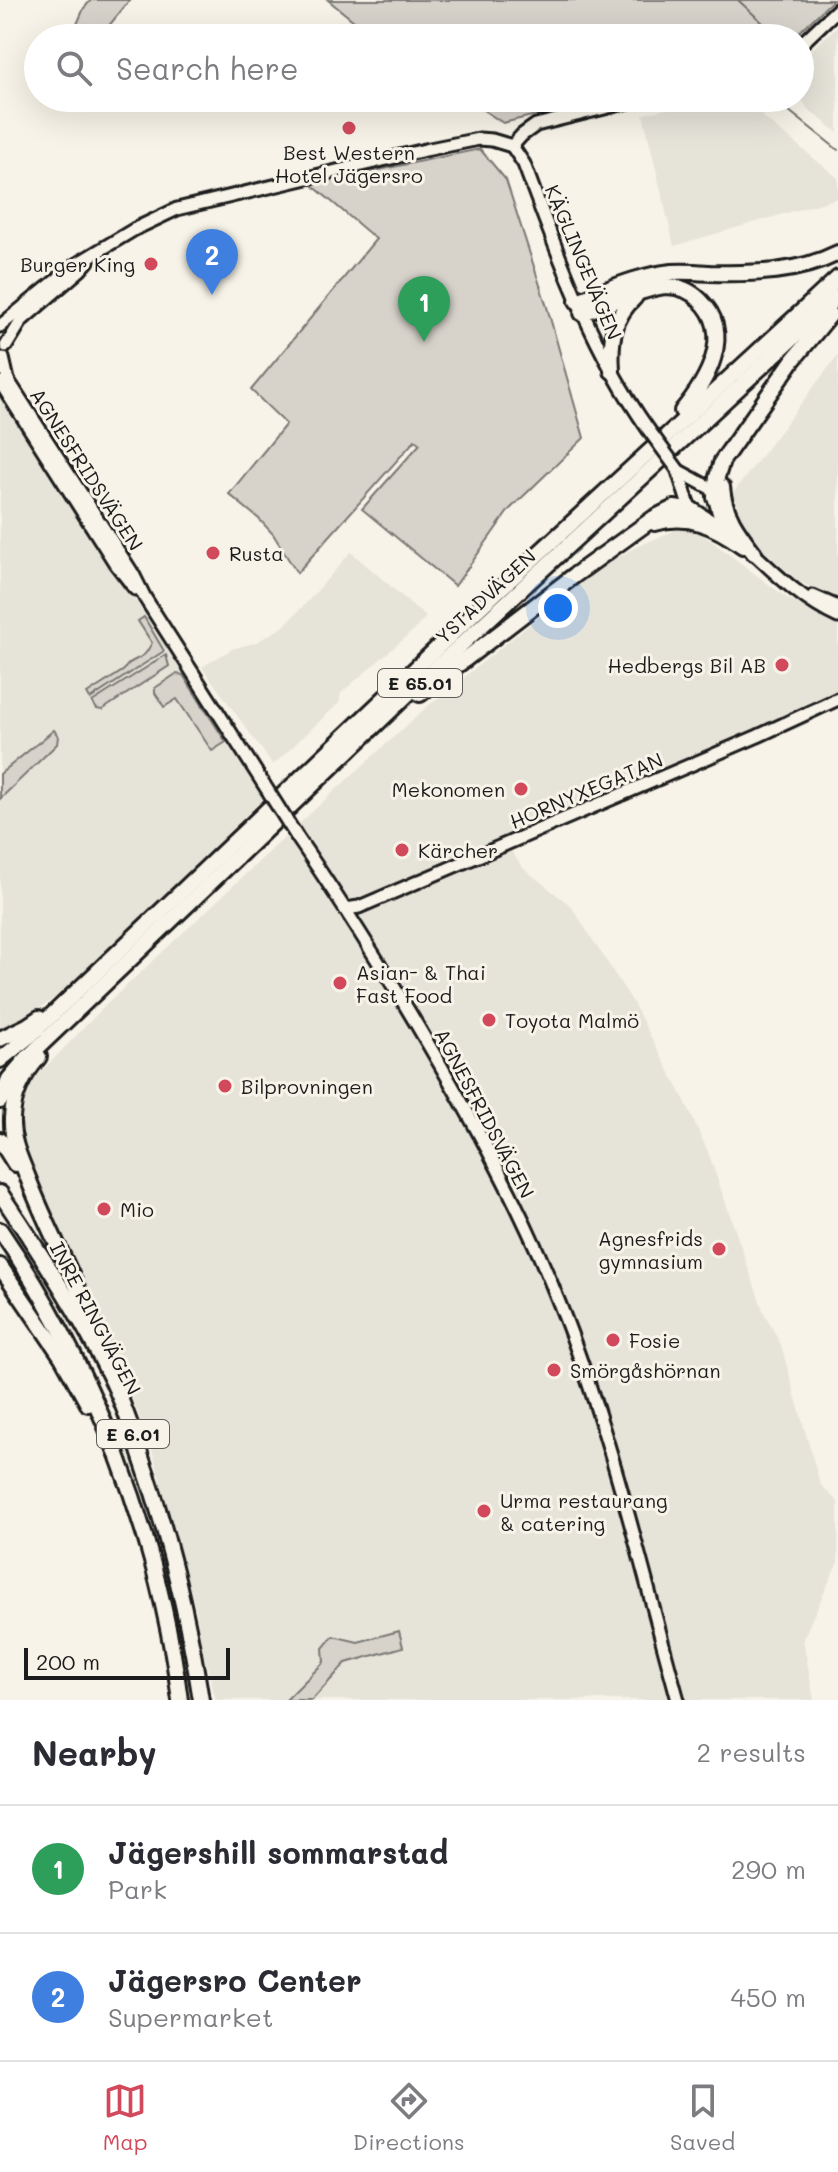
<!DOCTYPE html>
<meta charset="utf-8">
<style>
body{margin:0;font-family:Mali,sans-serif;background:#f7f7f7;color:#2b2b33}
.scale{position:absolute;left:24px;bottom:20px;width:206px;box-sizing:border-box;padding-left:8px;border:4px solid #1c1c1c;border-top:0;font-size:22px;line-height:28px;white-space:nowrap;color:#1c1c1c;-webkit-text-stroke:6px #f7f3e8;paint-order:stroke}
.you{position:absolute;left:558px;top:608px;width:28px;height:28px;margin:-20px;border:6px solid #fff;border-radius:50%;background:#1a73e8;box-shadow:0 0 0 12px #1a73e833}
.badge{display:grid;place-items:center;width:52px;height:52px;border-radius:50%;background:#d1495b;color:#fff;font-size:26px;font-weight:700}
.pin{position:absolute;translate:-50% -66px;filter:drop-shadow(0 2px 4px #0008)}
.pin::after{content:'';position:absolute;top:42px;width:28px;height:24px;background:inherit;clip-path:polygon(0 0,100% 0,50% 100%)}
.list{margin:0;padding:0;list-style:none}
h2{display:flex;justify-content:space-between;align-items:center;height:104px;margin:0;padding:0 32px;font-size:34px}
h2 small{font-size:26px;font-weight:400;color:#7c7c81}
.list li{display:grid;grid-template-columns:52px 1fr auto;gap:24px;align-items:center;box-sizing:border-box;height:128px;padding:0 32px;border-top:2px solid #e1e1e2}
.list b{display:block;font-size:30px;white-space:nowrap}
.list p{margin:0;font-size:26px;white-space:nowrap;color:#7c7c81}
.list em{font-size:26px;font-style:normal;color:#7c7c81}
.icon{flex:none;width:44px;height:44px;fill:none;stroke:currentColor;stroke-width:2;stroke-linecap:round;stroke-linejoin:round}
.map{position:relative;flex:none;width:838px;height:1700px;overflow:hidden}
.search{position:absolute;background:#fff;box-shadow:0 8px 32px #0002;left:24px;right:24px;top:24px;height:88px;display:flex;align-items:center;gap:20px;box-sizing:border-box;padding:0 28px;border-radius:44px;color:#7c7c81;font-size:30px}
.sheet{height:360px;background:#fff}
nav{display:flex;justify-content:space-around;align-items:center;box-sizing:border-box;height:112px;border-top:2px solid #e1e1e2;background:#fff;font-size:22px;color:#7c7c81}
nav a{display:grid;justify-items:center;gap:4px}
nav .on{color:#d1495b}
.map>svg:first-child{display:block}
</style>
<div class="map">
<svg width="838" height="1700" viewBox="0 0 838 1700">
<rect width="100%" height="100%" fill="#f7f3e8"/>
<filter id="ink" filterUnits="userSpaceOnUse"><feTurbulence type="fractalNoise" baseFrequency=".0125" numOctaves="2"/><feDisplacementMap in="SourceGraphic" scale="16" xChannelSelector="R" yChannelSelector="G"/><feConvolveMatrix kernelMatrix="1 2 1 2 8 2 1 2 1" color-interpolation-filters="sRGB"/></filter>
<g filter="url(#ink)">
<g fill="#e6e3d9">
<polygon points="838,25 838,133 807,108 800,97 800,61"/>
<polygon points="708,98 757,98 763,117 838,178 838,198 674,246 643,114 702,101 703,99"/>
<polygon points="838,355 838,601 798,581 745,533 727,501"/>
<polygon points="0,398 97,546 161,637 264,798 64,992 0,1034"/>
<polygon points="694,528 787,598 829,619 838,626 838,707 809,723 551,832 509,848 523,868 571,906 632,1001 685,1101 708,1152 764,1313 781,1345 820,1484 838,1502 838,1562 803,1639 814,1700 216,1700 203,1651 196,1610 153,1453 131,1395 25,1163 18,1127 19,1112 32,1083 38,1075 108,1003 328,797 428,706 601,567 636,547 676,530"/>
<polygon points="351,552 426,617 413,631 341,693 339,703 273,765 202,667 232,649 257,642 283,627 310,599"/>
</g>
<g fill="#d7d3cb" stroke="#7a7874" stroke-width="2">
<polygon points="91,0 130,0 99,38 71,38 84,8"/>
<polygon points="328,0 833,0 793,38 375,38"/>
<polygon points="465,98 606,98 503,123"/>
<polygon points="480,149 506,180 547,307 584,438 509,510 455,586 362,509 420,444 415,440 297,573 273,534 259,519 229,494 286,424 251,390 376,239 311,184"/>
<path d="M144,617L164,651L90,699L87,694L124,670C128,661 135,661 142,656C148,653 148,648 152,643L138,621Z"/>
<polygon points="166,655 169,666 102,710 97,709 92,702"/>
<polygon points="176,674 183,675 226,742 212,751 177,699 164,707 155,693 155,688"/>
<polygon points="54,730 58,736 57,744 0,799 0,774"/>
<polygon points="399,1631 403,1647 346,1663 312,1700 286,1700 324,1662 323,1648 333,1636 358,1642"/>
</g>
<g fill="none" stroke-linecap="round" stroke-linejoin="round">
<g stroke="#72716c" stroke-width="2">
<polyline points="738,0 764,24 762,38"/>
<polyline points="773,98 838,150"/>
</g>
<defs>
<g id="secondary">
<polyline points="800,45 838,9"/>
<path d="M512,146L524,164C558,255 591,348 648,429"/>
<polyline points="512,146 522,135 536,125 645,98"/>
<polyline points="0,326 75,265 135,229 177,209 425,150 479,139 492,140 512,146"/>
<polyline points="6,346 22,320 80,270 88,261"/>
<polyline points="3,358 8,380 133,574 145,598 263,783"/>
<polyline points="0,382 115,563 135,589"/>
<polyline points="678,471 689,506 713,522"/>
<polyline points="679,471 712,489 719,515 733,533"/>
<path d="M748,548C776,574 803,601 838,617"/>
<polyline points="813,596 838,607"/>
<path d="M297,837C335,892 370,948 405,1005C462,1100 517,1197 558,1300C610,1429 641,1566 678,1700"/>
<polyline points="346,909 359,907 758,736 838,699"/>
</g>
<g id="highway">
<path d="M577,301C607,290 639,275 672,272C685,271 697,272 710,273C754,274 798,273 838,253"/>
<path d="M582,313C603,306 646,287 666,286C679,286 691,291 700,300C735,334 707,381 682,411"/>
<path d="M612,371C610,342 612,318 635,297"/>
<path d="M722,487C724,514 738,532 754,553"/>
<polyline points="715,498 717,477 722,461 793,360 830,315"/>
<path d="M655,523C689,513 715,526 743,546"/>
<polyline points="420,694 575,575 654,518 674,508 693,511"/>
<polyline points="0,1039 27,1026 39,1018"/>
<path d="M39,1057C24,1074 13,1095 12,1118C11,1140 20,1158 28,1178C49,1234 80,1286 100,1343"/>
<polyline points="0,1060 32,1034 475,612 838,278"/>
<polyline points="0,1101 9,1079 27,1058 410,692 838,296"/>
<polyline points="0,1140 15,1164"/>
<path d="M0,1193C41,1254 81,1316 113,1382C124,1406 133,1432 141,1457C169,1536 188,1617 201,1700"/>
<path d="M0,1230C93,1365 159,1537 180,1700"/>
<polyline points="0,1266 62,1357 88,1404"/>
</g>
</defs>
<use href="#secondary" stroke="#1c1c1c" stroke-width="17"/>
<use href="#highway" stroke="#1c1c1c" stroke-width="20"/>
<use href="#secondary" stroke="#f7f3e8" stroke-width="11"/>
<use href="#highway" stroke="#f7f3e8" stroke-width="14"/>
<defs>
<g id="secondary-bridge">
<polyline points="648,429 678,470"/>
<polyline points="263,783 297,837"/>
</g>
</defs>
<use href="#secondary-bridge" stroke="#1c1c1c" stroke-width="17" stroke-linecap="butt"/>
<use href="#secondary-bridge" stroke="#f7f3e8" stroke-width="11"/>
</g>
</g>
<g fill="#d1495b" stroke="#f7f3e8" stroke-width="3">
<circle cx="349" cy="128" r="8"/>
<circle cx="151" cy="264" r="8"/>
<circle cx="213" cy="553" r="8"/>
<circle cx="782" cy="665" r="8"/>
<circle cx="521" cy="789" r="8"/>
<circle cx="402" cy="850" r="8"/>
<circle cx="340" cy="983" r="8"/>
<circle cx="489" cy="1020" r="8"/>
<circle cx="225" cy="1086" r="8"/>
<circle cx="104" cy="1209" r="8"/>
<circle cx="719" cy="1249" r="8"/>
<circle cx="613" cy="1340" r="8"/>
<circle cx="554" cy="1370" r="8"/>
<circle cx="484" cy="1511" r="8"/>
</g>
<g text-anchor="middle" dominant-baseline="central" stroke-width="6" stroke-linejoin="round" paint-order="stroke">
<g fill="#f7f3e8" stroke="#5e5c59" stroke-width="2">
<rect x="378" y="669" width="84" height="28" rx="6"/>
<rect x="97" y="1420" width="72" height="28" rx="6"/>
</g>
<g font-size="18" font-weight="bold" fill="#1c1c1c">
<text x="420" y="683">E 65.01</text>
<text x="133" y="1434">E 6.01</text>
</g>
<g font-size="20" fill="#1c1c1c" stroke="#f7f3e8" text-anchor="start">
<text x="349" y="152" text-anchor="middle">Best Western<tspan x="349" dy="23">Hotel Jägersro</tspan></text>
<text x="135" y="264" text-anchor="end">Burger King</text>
<text x="229" y="553">Rusta</text>
<text x="766" y="665" text-anchor="end">Hedbergs Bil AB</text>
<text x="505" y="789" text-anchor="end">Mekonomen</text>
<text x="418" y="850">Kärcher</text>
<text x="356" y="972">Asian- &amp; Thai<tspan x="356" dy="23">Fast Food</tspan></text>
<text x="505" y="1020">Toyota Malmö</text>
<text x="241" y="1086">Bilprovningen</text>
<text x="120" y="1209">Mio</text>
<text x="703" y="1238" text-anchor="end">Agnesfrids<tspan x="703" dy="23">gymnasium</tspan></text>
<text x="629" y="1340">Fosie</text>
<text x="570" y="1370">Smörgåshörnan</text>
<text x="500" y="1500">Urma restaurang<tspan x="500" dy="23">&amp; catering</tspan></text>
</g>
<g font-size="20" fill="#1c1c1c" stroke="#f7f3e8">
<text transform="translate(584 262) rotate(67)">KÄGLINGEVÄGEN</text>
<text transform="translate(87 469) rotate(57)">AGNESFRIDSVÄGEN</text>
<text transform="translate(485 596) rotate(-43)">YSTADVÄGEN</text>
<text transform="translate(586 790) rotate(-23)">HORNYXEGATAN</text>
<text transform="translate(485 1113) rotate(62)">AGNESFRIDSVÄGEN</text>
<text transform="translate(96 1318) rotate(62)">INRE RINGVÄGEN</text>
</g>
</g>
</svg>
<div class="scale">200 m</div>
<div class="you"></div>
<div class="pin badge" style="left:424px;top:342px;background:#2e9e5b">1</div>
<div class="pin badge" style="left:212px;top:295px;background:#3f7fe0">2</div>
<div class="search"><svg class="icon" aria-label="search" viewBox="0 0 24 24"><circle cx="10" cy="10" r="6"/><path d="M15 15l6 6"/></svg>Search here</div>
</div>
<section class="sheet">
<h2>Nearby<small>2 results</small></h2>
<ul class="list">
<li><span class="badge" style="background:#2e9e5b">1</span><div><b>Jägershill sommarstad</b><p>Park</p></div><em>290 m</em></li>
<li><span class="badge" style="background:#3f7fe0">2</span><div><b>Jägersro Center</b><p>Supermarket</p></div><em>450 m</em></li>
</ul>
</section>
<nav>
<a class="on"><svg class="icon" aria-label="map" viewBox="0 0 24 24"><path d="M3 6l6-2 6 2 6-2v14l-6 2-6-2-6 2zM9 4v14M15 6v14"/></svg>Map</a>
<a><svg class="icon" aria-label="directions" viewBox="0 0 24 24"><path d="M12 3l9 9-9 9-9-9zM9 14v-3h6M13 9l2 2-2 2"/></svg>Directions</a>
<a><svg class="icon" aria-label="saved" viewBox="0 0 24 24"><path d="M7 4h10v16l-5-4-5 4z"/></svg>Saved</a>
</nav>
